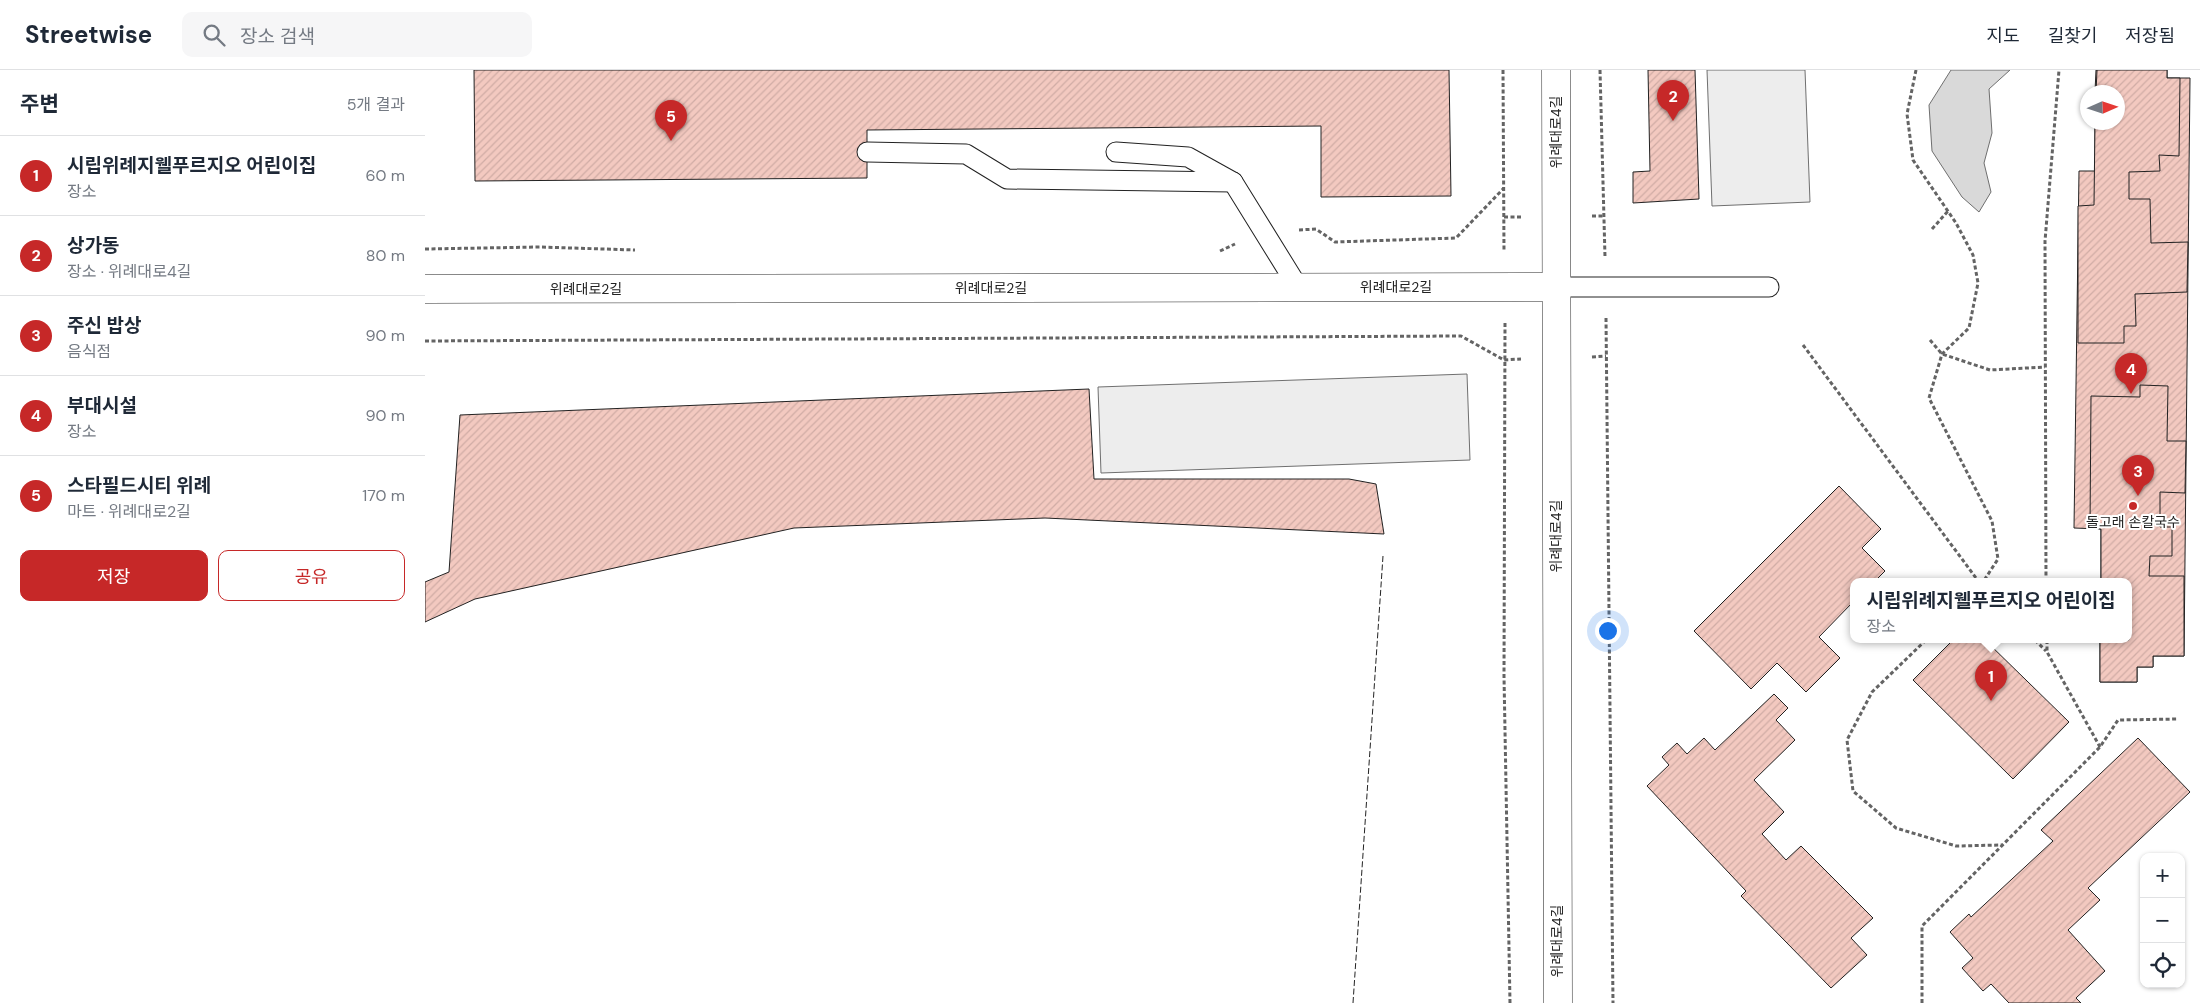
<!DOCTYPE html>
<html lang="ko">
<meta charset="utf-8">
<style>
body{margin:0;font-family:"DM Sans","Noto Sans KR",sans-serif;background:#f6f6f7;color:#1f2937}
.controls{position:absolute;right:15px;bottom:15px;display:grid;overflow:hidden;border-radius:10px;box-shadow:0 1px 4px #0004}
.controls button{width:45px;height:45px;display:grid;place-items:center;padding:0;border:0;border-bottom:1px solid #e0e1e3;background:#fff;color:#1f2937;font:25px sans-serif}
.compass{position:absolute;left:1655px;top:15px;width:45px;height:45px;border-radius:50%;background:#fff;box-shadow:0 1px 4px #0004;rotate:87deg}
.you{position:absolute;left:1182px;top:560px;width:18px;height:18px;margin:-12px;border:4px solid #fff;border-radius:50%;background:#1a73e8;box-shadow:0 0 0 8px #1a73e833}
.badge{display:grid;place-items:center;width:32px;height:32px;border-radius:50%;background:#c62828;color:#fff;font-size:16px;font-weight:700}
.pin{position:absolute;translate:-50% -41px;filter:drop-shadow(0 1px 2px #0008)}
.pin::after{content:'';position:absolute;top:26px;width:18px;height:15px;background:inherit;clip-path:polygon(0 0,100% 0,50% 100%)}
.popup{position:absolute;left:1425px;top:508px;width:282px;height:65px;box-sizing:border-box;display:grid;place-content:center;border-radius:10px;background:#fff;filter:drop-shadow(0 1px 4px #0005);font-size:16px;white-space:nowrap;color:#747a83}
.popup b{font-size:19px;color:#1f2937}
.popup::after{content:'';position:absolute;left:50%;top:100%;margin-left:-10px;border:10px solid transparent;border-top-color:#fff}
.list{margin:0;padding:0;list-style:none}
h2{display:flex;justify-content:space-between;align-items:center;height:65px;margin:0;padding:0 20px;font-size:21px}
h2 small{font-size:16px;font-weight:400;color:#747a83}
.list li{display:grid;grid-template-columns:32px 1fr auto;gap:15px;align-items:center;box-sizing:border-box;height:80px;padding:0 20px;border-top:1px solid #e0e1e3}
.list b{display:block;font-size:19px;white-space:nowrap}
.list p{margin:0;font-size:16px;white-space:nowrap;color:#747a83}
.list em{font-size:16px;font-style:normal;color:#747a83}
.actions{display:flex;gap:10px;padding:15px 20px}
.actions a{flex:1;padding:11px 0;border:1px solid #c62828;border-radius:10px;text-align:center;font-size:18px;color:#c62828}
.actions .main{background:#c62828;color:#fff}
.icon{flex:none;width:28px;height:28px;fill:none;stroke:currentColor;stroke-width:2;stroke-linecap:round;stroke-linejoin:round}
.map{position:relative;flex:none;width:1775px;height:933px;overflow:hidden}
header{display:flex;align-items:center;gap:30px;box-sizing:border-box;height:70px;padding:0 25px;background:#fff;border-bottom:1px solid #e0e1e3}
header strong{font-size:24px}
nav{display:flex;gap:28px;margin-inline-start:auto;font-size:18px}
.search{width:350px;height:45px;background:#f6f6f7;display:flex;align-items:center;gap:12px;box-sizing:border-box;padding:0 18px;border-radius:10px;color:#747a83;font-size:19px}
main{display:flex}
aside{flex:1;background:#fff}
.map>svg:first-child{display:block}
</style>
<header>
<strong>Streetwise</strong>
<div class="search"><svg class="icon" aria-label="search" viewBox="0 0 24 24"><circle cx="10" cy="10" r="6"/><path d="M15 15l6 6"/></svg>장소 검색</div>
<nav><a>지도</a><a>길찾기</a><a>저장됨</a></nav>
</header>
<main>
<aside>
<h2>주변<small>5개 결과</small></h2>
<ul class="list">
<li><span class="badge">1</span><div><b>시립위례지웰푸르지오 어린이집</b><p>장소</p></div><em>60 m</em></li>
<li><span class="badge">2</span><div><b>상가동</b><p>장소 · 위례대로4길</p></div><em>80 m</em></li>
<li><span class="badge">3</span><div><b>주신 밥상</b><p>음식점</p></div><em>90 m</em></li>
<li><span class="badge">4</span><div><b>부대시설</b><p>장소</p></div><em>90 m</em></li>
<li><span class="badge">5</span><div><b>스타필드시티 위례</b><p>마트 · 위례대로2길</p></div><em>170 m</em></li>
</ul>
<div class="actions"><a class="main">저장</a><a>공유</a></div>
</aside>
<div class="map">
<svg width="1775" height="933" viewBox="0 0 1775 933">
<defs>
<pattern id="building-hatch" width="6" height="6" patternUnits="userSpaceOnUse" patternTransform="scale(1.25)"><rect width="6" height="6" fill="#f3c9c0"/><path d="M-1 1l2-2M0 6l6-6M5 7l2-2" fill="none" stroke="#d0aca5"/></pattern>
</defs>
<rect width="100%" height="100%" fill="#fff"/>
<g fill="#ededed" stroke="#6f6f6f">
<polygon points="1282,0 1380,0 1385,132 1287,136"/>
<polygon points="1042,304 1045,390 676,403 673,317"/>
</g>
<polygon fill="#d9d9d9" stroke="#6f6f6f" points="1526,0 1585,0 1564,19 1567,63 1559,93 1566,122 1554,142 1537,127 1507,81 1504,35"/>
<g fill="url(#building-hatch)" stroke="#222">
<polygon points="49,0 1024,0 1026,126 896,127 896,56 442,60 442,108 50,111"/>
<polygon points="1223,0 1270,0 1274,129 1208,133 1208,102 1225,101"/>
<polygon points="1671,0 1742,0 1742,8 1765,8 1759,586 1728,586 1728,597 1712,597 1712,612 1675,612 1675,570 1704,570 1704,512 1676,512 1676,459 1649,458 1654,101 1670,101 1670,52 1692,52 1692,22 1670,22"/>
<polygon points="1672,0 1742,0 1742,8 1755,8 1754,86 1734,85 1735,101 1704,102 1704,129 1725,129 1726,173 1763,172 1762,222 1710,224 1711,256 1699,256 1699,273 1653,273 1653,136 1669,135 1670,52 1692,52 1692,22 1671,22"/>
<polygon points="1715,315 1743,316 1742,371 1761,371 1760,423 1735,422 1735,457 1747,457 1747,486 1725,486 1724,506 1759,506 1759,586 1728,586 1728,597 1712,597 1712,612 1675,612 1675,570 1704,570 1704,512 1676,512 1676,459 1665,458 1666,326 1715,327"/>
<polygon points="664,319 669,409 924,409 951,414 959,464 620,448 369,458 50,529 0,552 0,512 24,502 35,345"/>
<polygon points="1414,416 1456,459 1437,478 1460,501 1449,512 1428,512 1428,532 1394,567 1415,588 1381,622 1352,593 1326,619 1269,561"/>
<polygon points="1528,570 1560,570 1644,652 1588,709 1488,610"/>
<polygon points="1349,624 1363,638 1351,650 1370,670 1329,710 1359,742 1337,764 1361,790 1376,776 1448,848 1426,868 1442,885 1406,918 1316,826 1321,821 1222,716 1244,695 1237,687 1252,673 1262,684 1279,668 1290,680"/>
<polygon points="1713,668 1765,722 1663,818 1675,830 1643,860 1680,901 1651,928 1656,933 1584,933 1566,914 1558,921 1537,898 1548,888 1525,862 1544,844 1546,847 1628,771 1616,760"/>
</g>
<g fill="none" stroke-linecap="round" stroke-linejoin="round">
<defs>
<g id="service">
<polyline points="442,82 541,84 582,109 808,112"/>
<polyline points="691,82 763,87 808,112 873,217"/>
<polyline points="1131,217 1344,217"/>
</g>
<g id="minor">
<polyline points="1131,0 1133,933"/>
<polyline points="0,219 1131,217"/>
</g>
</defs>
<use href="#service" stroke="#222" stroke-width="21"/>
<use href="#minor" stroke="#222" stroke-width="29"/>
<g stroke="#646464" stroke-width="3" stroke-dasharray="4 2.5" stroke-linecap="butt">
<polyline points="1078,0 1079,182"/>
<polyline points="1175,0 1180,187"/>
<polyline points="1491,0 1482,44 1488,90 1531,153 1548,185 1553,213 1544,258 1517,284 1504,328 1567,451 1573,489 1558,512"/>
<polyline points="1167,146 1179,146"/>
<polyline points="1079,147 1096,147"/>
<polyline points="1507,159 1523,141"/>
<polyline points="874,160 891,159 910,172 1031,168 1079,118"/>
<polyline points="0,179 115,177 210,180"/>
<polyline points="795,181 810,174"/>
<polyline points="1181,248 1188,933"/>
<polyline points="1080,253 1079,606 1085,933"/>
<polyline points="1505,270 1517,284 1565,300 1620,297"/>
<polyline points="0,271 1036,266 1079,290 1096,289"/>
<polyline points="1378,275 1554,512"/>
<polyline points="1167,287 1181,286"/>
<polyline points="1621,512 1620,171 1634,0"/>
<polyline points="1501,570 1447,622 1422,670 1428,721 1471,758 1531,776 1577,775"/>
<polyline points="1610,570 1621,581"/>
<polyline points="1622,570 1622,582 1675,677"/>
<polyline points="1497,933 1497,856 1675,677 1693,650 1753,649"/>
</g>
<use href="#service" stroke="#fff" stroke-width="19"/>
<use href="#minor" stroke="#fff" stroke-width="28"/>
<polyline stroke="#222" stroke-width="1" stroke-dasharray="6 2.5" stroke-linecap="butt" points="928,933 958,486"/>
</g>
<circle fill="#c62828" stroke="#fff" stroke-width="2" cx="1708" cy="436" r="5"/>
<g text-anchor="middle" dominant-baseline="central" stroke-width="4" stroke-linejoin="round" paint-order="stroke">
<g font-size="14" fill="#222" stroke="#fff">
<text transform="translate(1131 62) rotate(-90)">위례대로4길</text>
<text x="971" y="217">위례대로2길</text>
<text x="566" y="218">위례대로2길</text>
<text x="161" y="219">위례대로2길</text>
<text transform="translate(1131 466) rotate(-90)">위례대로4길</text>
<text transform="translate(1132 871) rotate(-90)">위례대로4길</text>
</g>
<g font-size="14" fill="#222" stroke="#fff">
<text x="1708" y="452">돌고래 손칼국수</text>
</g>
</g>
</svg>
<div class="controls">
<button>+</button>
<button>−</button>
<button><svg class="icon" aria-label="locate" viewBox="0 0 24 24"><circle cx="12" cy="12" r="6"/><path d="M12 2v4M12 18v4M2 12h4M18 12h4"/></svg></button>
</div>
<svg class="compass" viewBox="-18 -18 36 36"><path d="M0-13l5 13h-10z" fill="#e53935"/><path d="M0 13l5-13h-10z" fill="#747a83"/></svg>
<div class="you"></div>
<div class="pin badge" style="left:1566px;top:631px">1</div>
<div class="popup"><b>시립위례지웰푸르지오 어린이집</b>장소</div>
<div class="pin badge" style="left:1248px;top:51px">2</div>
<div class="pin badge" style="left:1713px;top:426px">3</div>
<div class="pin badge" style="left:1706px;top:324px">4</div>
<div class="pin badge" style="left:246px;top:71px">5</div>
</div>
</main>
